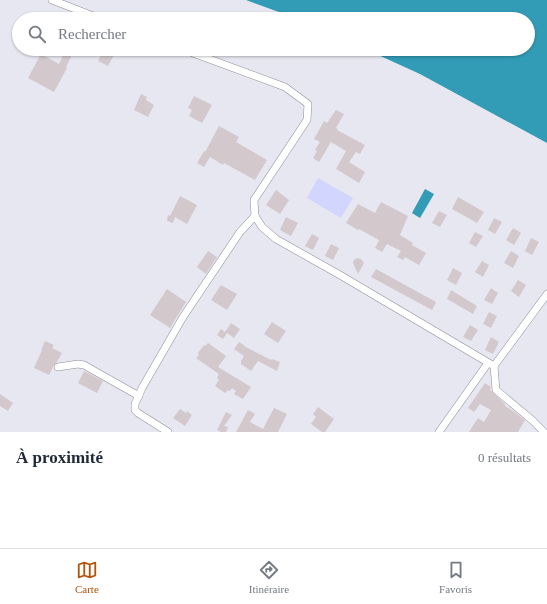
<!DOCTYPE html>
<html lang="fr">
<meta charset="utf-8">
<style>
body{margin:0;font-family:"Times New Roman",serif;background:#f6f6f7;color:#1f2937}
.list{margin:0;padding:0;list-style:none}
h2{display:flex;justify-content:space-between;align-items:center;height:52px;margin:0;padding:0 16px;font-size:17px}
h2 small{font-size:13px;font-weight:400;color:#747a83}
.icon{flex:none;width:22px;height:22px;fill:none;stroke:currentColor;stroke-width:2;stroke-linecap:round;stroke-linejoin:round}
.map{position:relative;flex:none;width:547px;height:432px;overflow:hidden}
.search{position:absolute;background:#fff;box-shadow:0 1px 3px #0004;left:12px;right:12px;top:12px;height:44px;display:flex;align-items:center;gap:10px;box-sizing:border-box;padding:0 14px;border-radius:22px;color:#747a83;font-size:15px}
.sheet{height:116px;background:#fff}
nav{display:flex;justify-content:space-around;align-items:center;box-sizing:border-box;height:56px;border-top:1px solid #e0e1e3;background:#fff;font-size:11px;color:#747a83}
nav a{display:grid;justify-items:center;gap:2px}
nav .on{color:#b45309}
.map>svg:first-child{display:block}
</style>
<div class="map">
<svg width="547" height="432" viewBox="0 0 547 432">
<rect width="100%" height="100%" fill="#e6e7f0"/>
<polygon fill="#d2d5fe" points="318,178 353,198 341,218 307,198"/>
<g fill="#329bb5">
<polygon points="246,0 547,0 547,143 420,74 365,49 528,49 528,19 298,19"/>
<polygon points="425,189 434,194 420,218 412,213"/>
</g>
<g fill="#d3c9cd">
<polygon points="66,49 69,49 74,51 66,67 67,68 54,92 28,78 41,54 59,64"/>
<polygon points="104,49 113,49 116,51 108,66 98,61"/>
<polygon points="141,94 147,97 146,100 154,105 148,117 134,110"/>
<polygon points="194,96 212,105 202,123 189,116 192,110 188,108"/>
<polygon points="336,110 344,114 336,128 338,129 337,130 365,145 360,154 356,152 349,162 365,172 359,183 336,169 346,151 331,142 319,162 313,158 317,151 315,150 320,142 314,139 324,121 327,123"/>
<polygon points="219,126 239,137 236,142 267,160 255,180 224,163 223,165 210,157 204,167 197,163 204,151 205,152"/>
<polygon points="276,190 289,200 280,214 266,205"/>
<polygon points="180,196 197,205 187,224 175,217 173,223 167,221 168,215 170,216"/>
<polygon points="458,197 484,212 477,223 452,209"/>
<polygon points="381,202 408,216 400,235 413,243 412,245 426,253 419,265 405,257 403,260 397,257 401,251 387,244 382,252 375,248 379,240 359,229 358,230 346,223 358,204 375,213"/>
<polygon points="439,211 447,215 440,227 432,223"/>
<polygon points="286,217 298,223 291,236 280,230"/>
<polygon points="494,218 502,222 495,234 488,230"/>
<polygon points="513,228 521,233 514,245 506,240"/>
<polygon points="475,232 483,236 476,247 469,243"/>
<polygon points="312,234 319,238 313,250 305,246"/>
<polygon points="531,238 539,242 532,255 525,251"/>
<polygon points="331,244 339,248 333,260 325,256"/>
<polygon points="208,251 217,257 206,274 197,267"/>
<polygon points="511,251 519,256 513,268 504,263"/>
<polygon points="357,258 361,259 364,263 358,274 353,263 354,260"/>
<polygon points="482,261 489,265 483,277 475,272"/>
<polygon points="453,268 462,273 456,285 447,280"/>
<polygon points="376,269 436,302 432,310 371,277"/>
<polygon points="518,280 526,285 519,297 511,291"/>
<polygon points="221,285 237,294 227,310 211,300"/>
<polygon points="491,288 498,293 492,304 484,300"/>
<polygon points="167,289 186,302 170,328 150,315"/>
<polygon points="451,290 477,306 473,314 447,299"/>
<polygon points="489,312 497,316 491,328 483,324"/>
<polygon points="272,322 286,331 278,343 264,334"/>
<polygon points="231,323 240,329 234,338 227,333 223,339 217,335 221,329 225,332"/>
<polygon points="470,325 478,330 471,341 463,337"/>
<polygon points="491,337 499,342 493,354 485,350"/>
<polygon points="45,341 54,345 52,348 62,353 57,362 54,365 49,375 34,368 42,350 41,350"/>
<polygon points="239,342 245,346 244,346 271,360 272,359 280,362 277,371 258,361 251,371 241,364 241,361 244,356 234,349"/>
<polygon points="208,343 226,356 218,367 251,387 243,399 234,394 236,391 232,388 230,391 228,390 225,393 215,386 219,380 217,378 219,374 196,358 199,355 198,353 204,345 205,346"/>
<polygon points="84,371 103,381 97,393 78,383"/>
<polygon points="485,383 491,387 490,390 505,404 505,406 513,411 525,420 518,432 469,432 478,418 484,422 491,410 480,404 474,412 468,408"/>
<polygon points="0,394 13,403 8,411 0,406"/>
<polygon points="318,407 334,419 325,432 322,432 311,424 316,417 313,414"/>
<polygon points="274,408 287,414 278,432 236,432 248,410 255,414 250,422 263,429"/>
<polygon points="180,409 186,413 187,411 192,415 185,426 173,418"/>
<polygon points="226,412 232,415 224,426 228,427 226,432 221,432 217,430"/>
</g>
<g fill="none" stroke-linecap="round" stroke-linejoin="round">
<defs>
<g id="street">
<polyline points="52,0 101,19"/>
<polyline points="182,49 285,87 308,104 307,120 254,200 255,216 262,227 276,239 340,275 494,366 547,294"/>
<polyline points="494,366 496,390 532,420 544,432"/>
<polyline points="58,367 78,364 84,365 139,396"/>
<polyline points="168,432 138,413 135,410 135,404 142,388 183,317 240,232 255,216"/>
<polyline points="439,432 488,363"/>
</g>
</defs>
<use href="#street" stroke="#8c8d96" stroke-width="8"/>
<use href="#street" stroke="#fff" stroke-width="7"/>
</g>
</svg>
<div class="search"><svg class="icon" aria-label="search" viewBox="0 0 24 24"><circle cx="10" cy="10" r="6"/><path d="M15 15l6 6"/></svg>Rechercher</div>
</div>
<section class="sheet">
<h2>À proximité<small>0 résultats</small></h2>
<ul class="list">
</ul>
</section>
<nav>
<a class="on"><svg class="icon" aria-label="map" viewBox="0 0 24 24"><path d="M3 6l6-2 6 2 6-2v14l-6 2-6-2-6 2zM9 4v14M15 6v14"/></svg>Carte</a>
<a><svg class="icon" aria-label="directions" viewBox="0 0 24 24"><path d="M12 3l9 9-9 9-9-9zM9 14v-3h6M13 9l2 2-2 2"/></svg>Itinéraire</a>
<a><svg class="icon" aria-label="saved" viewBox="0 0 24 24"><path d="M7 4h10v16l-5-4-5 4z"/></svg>Favoris</a>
</nav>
